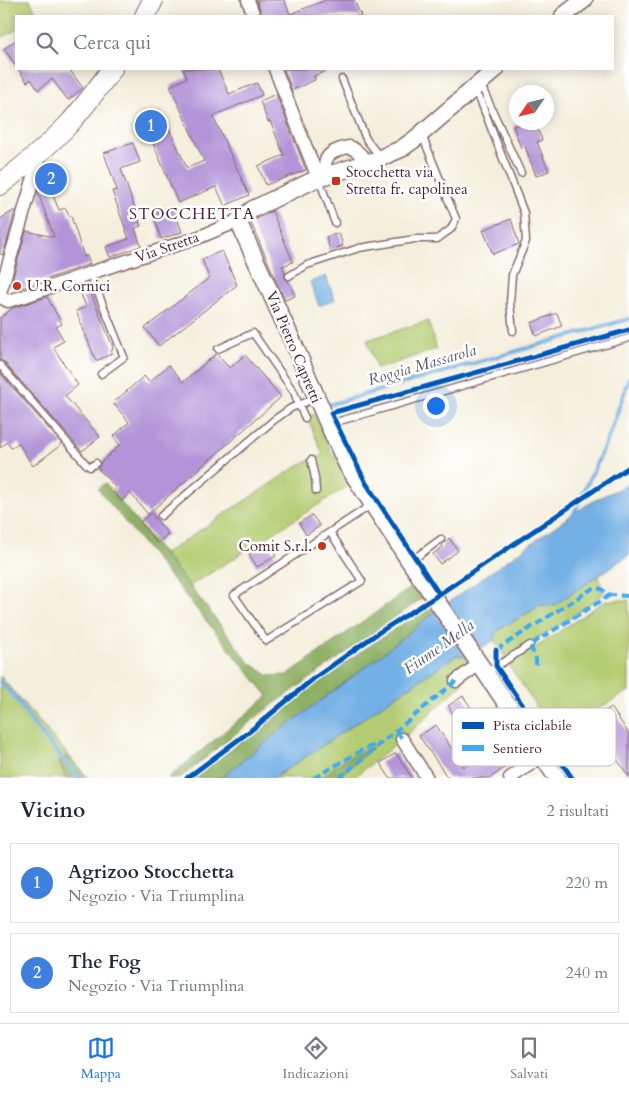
<!DOCTYPE html>
<html lang="it">
<meta charset="utf-8">
<style>
body{margin:0;font-family:Cardo,serif;background:#f6f6f7;color:#1f2937}
.compass{position:absolute;left:509px;top:85px;width:45px;height:45px;border-radius:50%;background:#fff;box-shadow:0 2px 12px #0003;rotate:235deg}
.you{position:absolute;left:435px;top:405px;width:18px;height:18px;margin:-12px;border:4px solid #fff;border-radius:50%;background:#1a73e8;box-shadow:0 0 0 8px #1a73e833}
.badge{display:grid;place-items:center;width:32px;height:32px;border-radius:50%;background:#1a73e8;color:#fff;font-size:16px;font-weight:700}
.pin{position:absolute;translate:-50% -50%;border:2px solid #fff;box-shadow:0 1px 5px #0006}
.list{margin:0;padding:0;list-style:none}
h2{display:flex;justify-content:space-between;align-items:center;height:65px;margin:0;padding:0 20px;font-size:21px}
h2 small{font-size:16px;font-weight:400;color:#747a83}
.list li{display:grid;grid-template-columns:32px 1fr auto;gap:15px;align-items:center;box-sizing:border-box;height:80px;margin:0 10px 10px;padding:0 10px;border:1px solid #e0e1e3;border-radius:0px}
.list b{display:block;font-size:19px;white-space:nowrap}
.list p{margin:0;font-size:16px;white-space:nowrap;color:#747a83}
.list em{font-size:16px;font-style:normal;color:#747a83}
.icon{flex:none;width:28px;height:28px;fill:none;stroke:currentColor;stroke-width:2;stroke-linecap:round;stroke-linejoin:round}
.map{position:relative;flex:none;width:629px;height:778px;overflow:hidden}
.search{position:absolute;background:#fff;box-shadow:0 2px 12px #0003;left:15px;right:15px;top:15px;height:55px;display:flex;align-items:center;gap:12px;box-sizing:border-box;padding:0 18px;border-radius:0px;color:#747a83;font-size:19px}
.sheet{height:245px;background:#fff}
nav{display:flex;justify-content:space-around;align-items:center;box-sizing:border-box;height:70px;border-top:1px solid #e0e1e3;background:#fff;font-size:14px;color:#747a83}
nav a{display:grid;justify-items:center;gap:2px}
nav .on{color:#1a73e8}
.map>svg:first-child{display:block}
</style>
<div class="map">
<svg width="629" height="778" viewBox="0 0 629 778">
<rect width="100%" height="100%" fill="#fff"/>
<filter id="ink" filterUnits="userSpaceOnUse"><feTurbulence type="fractalNoise" baseFrequency=".02" numOctaves="2"/><feDisplacementMap in="SourceGraphic" scale="10" xChannelSelector="R" yChannelSelector="G"/><feConvolveMatrix kernelMatrix="1 2 1 2 8 2 1 2 1" color-interpolation-filters="sRGB"/></filter>
<filter id="wash" filterUnits="userSpaceOnUse"><feTurbulence type="fractalNoise" baseFrequency=".0096" numOctaves="4" result="noise"/><feDisplacementMap in="SourceGraphic" scale="20" xChannelSelector="R" yChannelSelector="G"/><feGaussianBlur stdDeviation="1.12" result="paint"/><feColorMatrix in="noise" values="0 0 0 0 0 0 0 0 0 0 0 0 0 0 0 0 0 1.4 0 .05"/><feComposite in="paint" operator="in"/></filter>
<g filter="url(#wash)">
<rect width="100%" height="100%" fill="#f4efdc"/>
<g fill="#b3cc71" stroke="#7e764e">
<polygon points="0,0 30,0 38,16 16,16 16,30 0,38"/>
<polygon points="428,321 437,349 377,369 367,340"/>
<polygon points="314,414 331,451 351,484 190,586 164,554 299,465 323,455 307,417"/>
<polygon points="599,575 603,594 566,621 513,653 504,656 494,640 497,631 541,605 553,606"/>
<polygon points="616,600 629,600 629,691 584,717 562,732 558,726 552,730 507,662 524,651 532,650 597,606 606,601"/>
<polygon points="457,655 467,657 467,666 462,684 405,737 353,778 337,778 371,748 363,751 339,765 323,778 274,778"/>
<polygon points="0,676 68,755 59,762 66,778 0,778"/>
</g>
<g fill="#8eb063" stroke="#6c6847">
<polygon points="105,483 190,586 249,662 269,676 287,675 416,584 424,597 264,711 180,778 168,778 268,696 98,489"/>
<polygon points="430,605 435,612 376,659 272,737 221,778 194,778 323,677"/>
<path d="M373,747L337,778H323C334,764 356,753 373,747Z"/>
<polygon points="68,755 88,778 66,778 59,762"/>
</g>
<g fill="#73b0e5" stroke="#5e6888">
<polygon points="326,276 335,300 319,306 310,282"/>
<polygon points="629,484 629,555 553,606 541,605 497,631 494,640 467,657 457,655 274,778 221,778 272,737 376,659 435,612 574,513 597,499"/>
</g>
<g fill="none" stroke-linecap="round" stroke-linejoin="round">
<g stroke="#73b0e5" stroke-width="4">
<polyline points="326,402 328,405 629,319"/>
<polyline points="574,517 574,513 610,434 629,378"/>
<polyline points="0,682 16,699 34,725 79,778"/>
</g>
</g>
<g id="blocks">
<g fill="#b394d8">
<polygon points="257,0 284,0 290,14 326,0 354,0 361,16 262,16"/>
<polygon points="16,40 16,66 4,49"/>
<polygon points="18,69 69,69 83,88 68,100 52,79 38,90 31,79 27,82"/>
<polygon points="183,69 218,69 229,94 257,83 262,95 213,116 249,195 225,206 216,187 178,203 143,119 160,112 166,127 168,126 187,168 204,161 170,86 187,78"/>
<polygon points="284,69 331,69 314,76 315,80 292,90"/>
<polygon points="276,94 306,170 266,185 258,166 284,155 270,121 268,122 260,101"/>
<polygon points="524,122 535,122 542,140 537,142 549,171 536,176 525,146 521,148 513,126"/>
<polygon points="133,143 140,162 121,169 141,226 135,228 141,246 110,257 106,247 129,239 112,191 117,190 104,153"/>
<polygon points="51,169 62,175 52,193 59,210 66,208 69,216 71,216 84,257 87,256 90,264 15,290 11,284 26,231 54,237 38,193"/>
<polygon points="173,206 182,232 161,239 153,213"/>
<polygon points="15,210 11,226 3,255 0,254 0,219"/>
<polygon points="272,211 293,262 282,266 285,273 285,278 288,281 295,296 285,300 251,223 258,218"/>
<polygon points="511,219 519,244 493,254 483,230"/>
<polygon points="339,233 343,246 330,250 326,237"/>
<polygon points="222,251 237,285 159,346 145,328 209,278 202,259"/>
<polygon points="87,283 113,347 111,354 96,361 76,311 86,307 78,286"/>
<polygon points="47,297 62,324 56,327 64,341 53,347 78,385 65,396 100,437 82,451 4,362 0,360 0,318 13,308"/>
<polygon points="557,313 562,326 536,336 531,323"/>
<polygon points="216,354 230,368 245,355 281,397 148,514 130,493 121,501 113,491 116,488 98,468 101,462 120,445 113,437 129,422 113,403 144,376 149,382 169,365 183,382"/>
<polygon points="0,373 62,444 33,466 18,443 11,448 7,442 0,448"/>
<polygon points="151,513 168,534 157,543 140,522"/>
<polygon points="312,515 320,526 306,535 299,523"/>
<polygon points="449,538 458,551 440,564 433,554 443,547 442,545"/>
<polygon points="268,543 276,556 257,567 249,554"/>
<polygon points="463,696 510,764 490,778 448,778 419,736 436,725 464,767 481,756 448,706"/>
<polygon points="611,707 629,734 629,777 591,721"/>
<polygon points="396,753 412,778 390,778 380,763"/>
</g>
</g>
</g>
<g filter="url(#ink)">
<use href="#blocks" fill-opacity="0" stroke="#866869" stroke-width="1"/>
<g fill="none" stroke-linecap="round" stroke-linejoin="round">
<defs>
<g id="service">
<polyline points="342,79 366,139 379,156"/>
<polyline points="480,83 521,173"/>
<polyline points="473,89 481,102 524,213 526,241 512,275 510,303 513,331"/>
<polyline points="319,179 335,223"/>
<polyline points="90,273 124,357 101,374"/>
<polyline points="289,276 307,265 359,248 415,239 437,239 451,229 456,219 422,135"/>
<polyline points="0,365 87,465 90,467 96,463"/>
<polyline points="305,418 299,405 316,398"/>
<polyline points="329,424 629,338"/>
<polyline points="311,460 315,478 316,491"/>
<polyline points="161,516 274,420 291,408 299,405 294,392 253,333 218,349"/>
<polyline points="330,532 362,581 266,641 234,595 371,505"/>
<polyline points="411,561 441,539"/>
<polyline points="486,673 530,645"/>
<polyline points="547,761 563,751"/>
</g>
<g id="minor">
<polyline points="248,0 254,16"/>
<polyline points="275,69 318,178"/>
<path d="M327,175C323,163 325,155 338,150C341,149 346,147 349,147C355,148 358,153 362,156C365,159 369,160 373,161"/>
<polyline points="0,293 41,153"/>
<polyline points="0,297 8,301 22,297 90,273 197,238 238,221"/>
<polyline points="456,681 479,664"/>
<polyline points="402,739 427,778"/>
<polyline points="510,778 542,756"/>
</g>
<g id="tertiary">
<polyline points="563,16 584,0"/>
<polyline points="496,69 415,139 401,149 373,161 318,178 253,209 238,221 296,349 328,424 347,465 410,562 557,778"/>
</g>
<g id="primary">
<polyline points="145,16 153,0"/>
<path d="M0,185C24,166 48,146 69,124C85,106 98,88 112,69"/>
</g>
</defs>
<use href="#service" stroke="#866869" stroke-width="9"/>
<use href="#minor" stroke="#866869" stroke-width="15"/>
<use href="#tertiary" stroke="#866869" stroke-width="19"/>
<use href="#primary" stroke="#866869" stroke-width="22"/>
<use href="#service" stroke="#fff" stroke-width="6"/>
<use href="#minor" stroke="#fff" stroke-width="12"/>
<use href="#tertiary" stroke="#fff" stroke-width="16"/>
<use href="#primary" stroke="#fff" stroke-width="20"/>
<g stroke="#3fa9f5" stroke-width="4" stroke-dasharray="8 4" stroke-linecap="butt">
<polyline points="496,650 593,588 601,589 610,595 629,596"/>
<polyline points="536,665 536,659 530,645 610,595"/>
<polyline points="397,731 402,739"/>
<polyline points="314,778 364,749 378,744"/>
<polyline points="339,778 456,681"/>
</g>
<defs>
<g id="cycleway">
<polyline points="439,594 366,483 331,413 629,330"/>
<polyline points="496,650 496,666 572,778"/>
<polyline points="187,778 250,731 313,679 378,633 435,597 629,467"/>
</g>
</defs>
<use href="#cycleway" stroke="#fff" stroke-width="8"/>
<use href="#cycleway" stroke="#0057b8" stroke-width="5"/>
</g>
</g>
<g fill="#c8321e" stroke="#fff" stroke-width="2">
<rect x="331" y="176" width="10" height="10" rx="2.5"/>
<circle cx="17" cy="286" r="5"/>
<circle cx="322" cy="546" r="5"/>
</g>
<g text-anchor="middle" dominant-baseline="central" stroke-width="5" stroke-linejoin="round" paint-order="stroke">
<g font-size="15" fill="#4a1f2b" stroke="#fff" text-anchor="start">
<text x="346" y="172">Stocchetta via<tspan x="346" dy="17">Stretta fr. capolinea</tspan></text>
<text x="27" y="286">U.R. Cornici</text>
<text x="312" y="546" text-anchor="end">Comit S.r.l.</text>
</g>
<g font-size="15" fill="#4a1f2b" stroke="#fff">
<text transform="translate(167 247) rotate(-19)">Via Stretta</text>
<text transform="translate(294 347) rotate(67)">Via Pietro Capretti</text>
</g>
<g font-size="16" letter-spacing="1" fill="#4a1f2b" stroke="#fff">
<text x="192" y="214">STOCCHETTA</text>
</g>
<g font-size="16" font-style="italic" fill="#5a5975" stroke="#fff">
<text transform="translate(422 365) rotate(-16)">Roggia Massarola</text>
<text transform="translate(439 647) rotate(-35)">Fiume Mella</text>
</g>
</g>
<rect x="452" y="708" width="164" height="58" rx="8" fill="#fff" stroke="#c9bcbf" stroke-width="1"/>
<rect x="462" y="722" width="22" height="7" fill="#0057b8"/>
<rect x="462" y="745" width="22" height="6" fill="#3fa9f5"/>
<g font-size="14" fill="#4a1f2b">
<text x="493" y="730">Pista ciclabile</text>
<text x="493" y="753">Sentiero</text>
</g>
</svg>
<svg class="compass" viewBox="-18 -18 36 36"><path d="M0-13l5 13h-10z" fill="#e53935"/><path d="M0 13l5-13h-10z" fill="#747a83"/></svg>
<div class="you"></div>
<div class="pin badge" style="left:151px;top:126px;background:#3f7fe0">1</div>
<div class="pin badge" style="left:51px;top:179px;background:#3f7fe0">2</div>
<div class="search"><svg class="icon" aria-label="search" viewBox="0 0 24 24"><circle cx="10" cy="10" r="6"/><path d="M15 15l6 6"/></svg>Cerca qui</div>
</div>
<section class="sheet">
<h2>Vicino<small>2 risultati</small></h2>
<ul class="list">
<li><span class="badge" style="background:#3f7fe0">1</span><div><b>Agrizoo Stocchetta</b><p>Negozio · Via Triumplina</p></div><em>220 m</em></li>
<li><span class="badge" style="background:#3f7fe0">2</span><div><b>The Fog</b><p>Negozio · Via Triumplina</p></div><em>240 m</em></li>
</ul>
</section>
<nav>
<a class="on"><svg class="icon" aria-label="map" viewBox="0 0 24 24"><path d="M3 6l6-2 6 2 6-2v14l-6 2-6-2-6 2zM9 4v14M15 6v14"/></svg>Mappa</a>
<a><svg class="icon" aria-label="directions" viewBox="0 0 24 24"><path d="M12 3l9 9-9 9-9-9zM9 14v-3h6M13 9l2 2-2 2"/></svg>Indicazioni</a>
<a><svg class="icon" aria-label="saved" viewBox="0 0 24 24"><path d="M7 4h10v16l-5-4-5 4z"/></svg>Salvati</a>
</nav>
